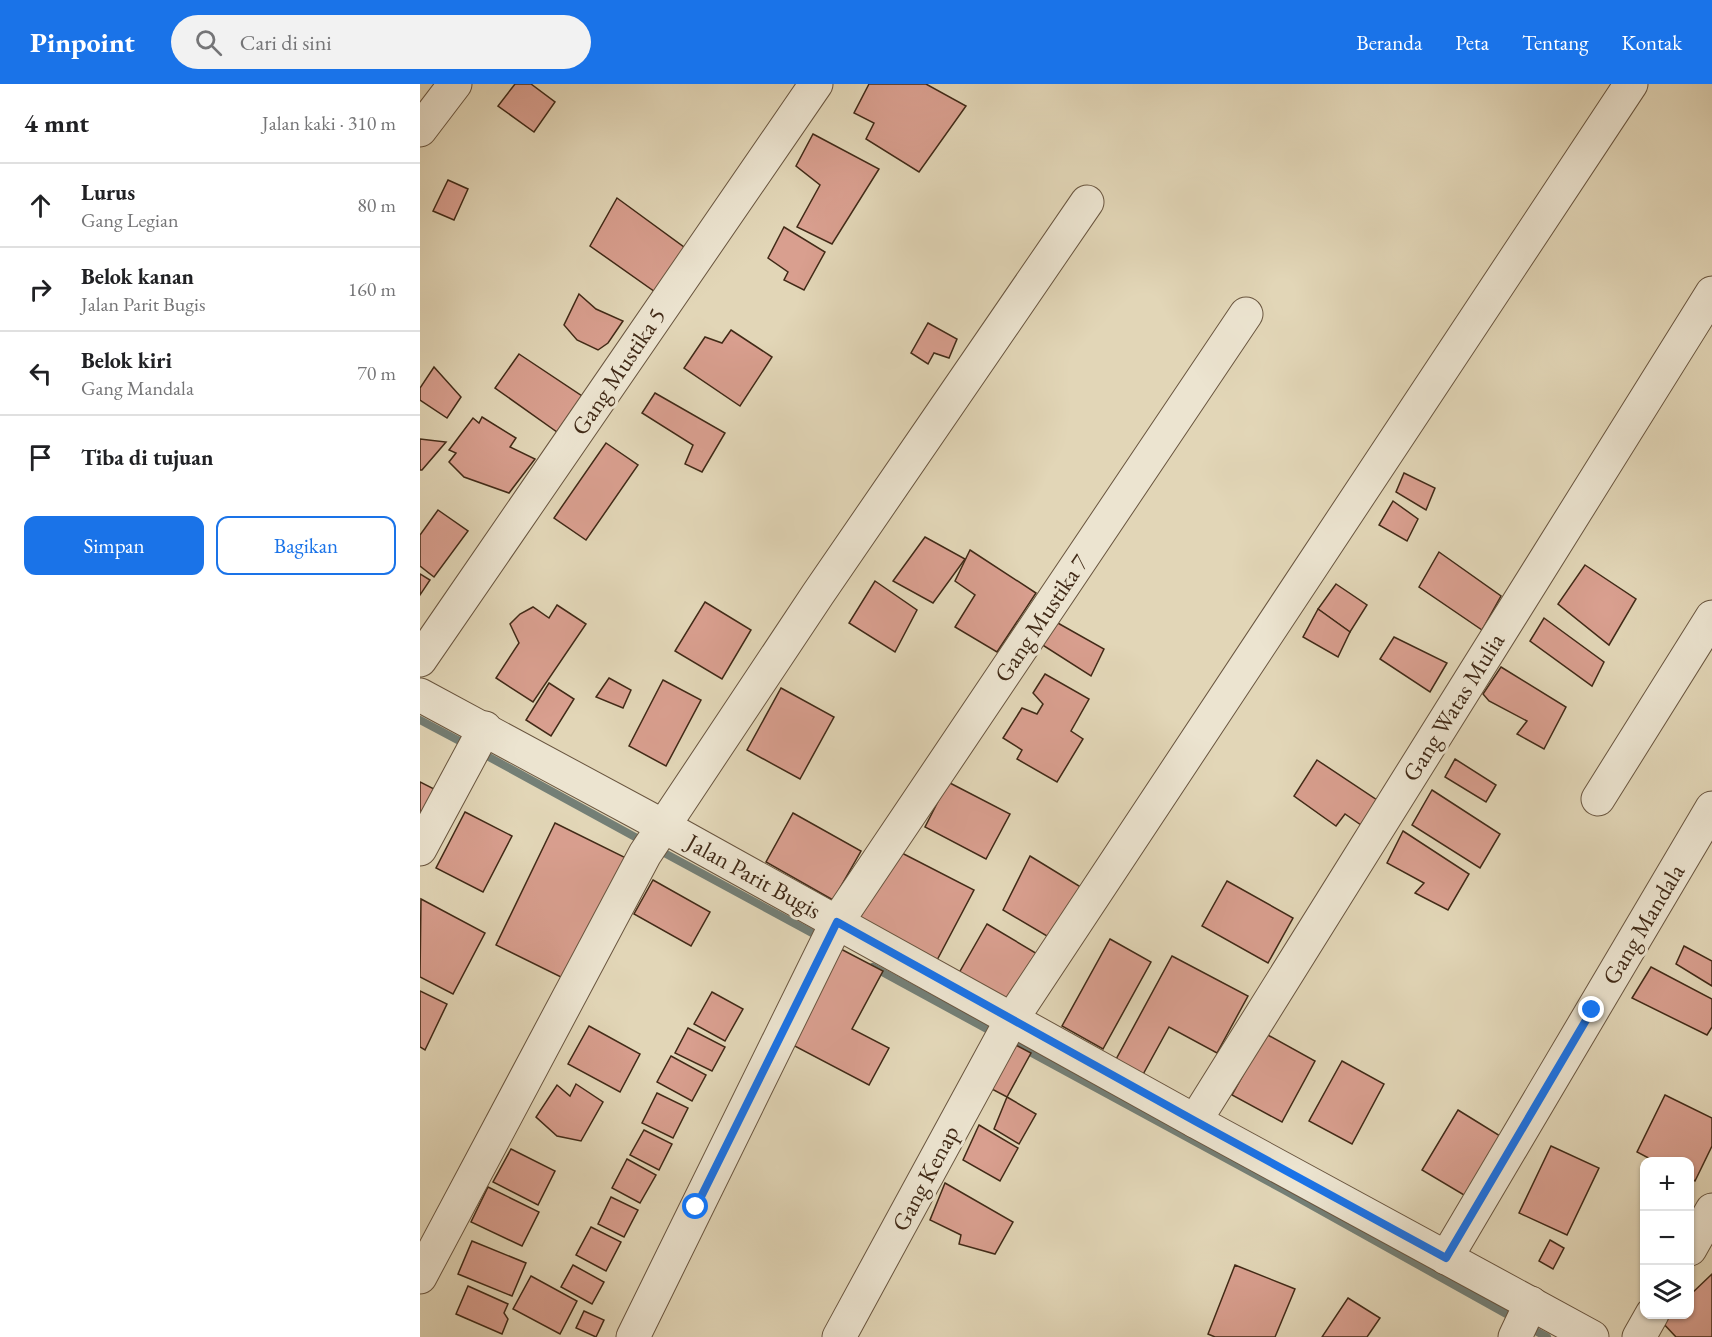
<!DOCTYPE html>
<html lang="id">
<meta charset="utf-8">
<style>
body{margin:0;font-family:"EB Garamond",serif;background:#f2f2f2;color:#202124}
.controls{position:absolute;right:18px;bottom:18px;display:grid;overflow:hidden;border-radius:12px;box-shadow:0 2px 4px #0004}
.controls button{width:54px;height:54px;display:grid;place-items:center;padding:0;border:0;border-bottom:2px solid #e0e0e0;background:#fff;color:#202124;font:30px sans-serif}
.stop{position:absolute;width:18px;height:18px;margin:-14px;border:4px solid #1a73e8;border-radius:50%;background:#fff}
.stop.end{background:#1a73e8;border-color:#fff;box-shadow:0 2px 6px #0008}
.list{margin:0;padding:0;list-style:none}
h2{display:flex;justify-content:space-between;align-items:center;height:78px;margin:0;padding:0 24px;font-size:26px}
h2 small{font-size:20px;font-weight:400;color:#757577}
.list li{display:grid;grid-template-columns:39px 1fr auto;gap:18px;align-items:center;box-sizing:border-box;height:84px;padding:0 24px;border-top:2px solid #e0e0e0}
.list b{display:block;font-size:22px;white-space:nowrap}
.list p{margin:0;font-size:20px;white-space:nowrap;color:#757577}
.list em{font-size:20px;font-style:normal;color:#757577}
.actions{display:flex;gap:12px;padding:18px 24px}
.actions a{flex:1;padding:14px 0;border:2px solid #1a73e8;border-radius:12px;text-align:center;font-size:21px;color:#1a73e8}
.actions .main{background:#1a73e8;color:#fff}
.icon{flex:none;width:33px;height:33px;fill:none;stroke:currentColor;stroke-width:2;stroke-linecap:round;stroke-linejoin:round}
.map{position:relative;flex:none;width:1292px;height:1253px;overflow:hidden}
header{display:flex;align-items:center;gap:36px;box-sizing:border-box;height:84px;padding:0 30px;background:#1a73e8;color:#fff}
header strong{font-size:28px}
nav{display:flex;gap:33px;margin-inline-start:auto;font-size:21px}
.search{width:420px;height:54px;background:#f2f2f2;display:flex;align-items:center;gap:15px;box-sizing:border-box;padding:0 21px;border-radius:33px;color:#757577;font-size:22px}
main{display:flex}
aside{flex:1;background:#fff}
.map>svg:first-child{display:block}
</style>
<header>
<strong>Pinpoint</strong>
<div class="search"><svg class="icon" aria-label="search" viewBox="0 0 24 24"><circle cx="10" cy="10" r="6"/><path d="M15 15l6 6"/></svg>Cari di sini</div>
<nav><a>Beranda</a><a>Peta</a><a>Tentang</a><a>Kontak</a></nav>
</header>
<main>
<aside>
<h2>4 mnt<small>Jalan kaki · 310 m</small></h2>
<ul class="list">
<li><svg class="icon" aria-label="ahead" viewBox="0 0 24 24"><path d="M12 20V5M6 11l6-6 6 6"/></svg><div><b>Lurus</b><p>Gang Legian</p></div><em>80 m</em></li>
<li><svg class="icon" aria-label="right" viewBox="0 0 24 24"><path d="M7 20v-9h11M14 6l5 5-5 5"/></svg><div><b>Belok kanan</b><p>Jalan Parit Bugis</p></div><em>160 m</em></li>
<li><svg class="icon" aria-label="left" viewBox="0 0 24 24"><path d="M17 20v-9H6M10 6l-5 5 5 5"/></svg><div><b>Belok kiri</b><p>Gang Mandala</p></div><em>70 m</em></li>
<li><svg class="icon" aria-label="arrive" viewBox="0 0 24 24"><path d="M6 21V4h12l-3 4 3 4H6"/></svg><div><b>Tiba di tujuan</b></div></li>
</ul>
<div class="actions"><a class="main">Simpan</a><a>Bagikan</a></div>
</aside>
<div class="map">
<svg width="1292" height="1253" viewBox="0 0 1292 1253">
<rect width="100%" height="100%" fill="#e2d6b7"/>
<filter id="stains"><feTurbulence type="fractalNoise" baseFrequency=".00333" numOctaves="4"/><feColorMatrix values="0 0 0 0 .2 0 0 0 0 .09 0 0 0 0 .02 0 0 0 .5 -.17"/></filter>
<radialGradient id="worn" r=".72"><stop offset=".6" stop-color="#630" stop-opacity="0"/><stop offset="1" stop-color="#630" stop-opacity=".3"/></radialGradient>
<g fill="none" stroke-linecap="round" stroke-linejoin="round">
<g stroke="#747f76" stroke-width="8">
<polyline points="0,636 47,661"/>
<polyline points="58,667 226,759"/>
<polyline points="237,765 403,855"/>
<polyline points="453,883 576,950"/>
<polyline points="588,956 864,1106 1097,1236"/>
<polyline points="1108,1243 1127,1253"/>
</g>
</g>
<g fill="#d99f8f" stroke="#412a17" stroke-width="1.5">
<polygon points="95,0 111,0 135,18 114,48 78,22"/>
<polygon points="449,0 506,0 546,22 499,88 446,55 454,39 434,29"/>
<polygon points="393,50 459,85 412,160 377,143 400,101 376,82"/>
<polygon points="28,96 48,105 34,136 13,127"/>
<polygon points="197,114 268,166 238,210 170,162"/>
<polygon points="364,143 405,168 384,206 364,196 368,188 348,174"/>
<polygon points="159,210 176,225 203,237 188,259 178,266 157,256 144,241"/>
<polygon points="508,239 537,255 529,274 514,269 508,280 491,269"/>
<polygon points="311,246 352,273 320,322 264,284 285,253 302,259"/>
<polygon points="99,270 162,312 137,348 75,304"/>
<polygon points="14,283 41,313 27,334 0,316 0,304"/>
<polygon points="235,309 305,349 282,388 265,380 273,361 222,329"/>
<polygon points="62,333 96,354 90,363 115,375 89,409 44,393 29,378 36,369 29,366 53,334 59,339"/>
<polygon points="0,355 26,358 2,386 0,386"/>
<polygon points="186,359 218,381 166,456 134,434"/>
<polygon points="984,389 1015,404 1006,426 976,408"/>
<polygon points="973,417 998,435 987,457 959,441"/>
<polygon points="18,426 48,447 14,493 0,482 0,451"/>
<polygon points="505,453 545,475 513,519 473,497"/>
<polygon points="550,466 616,509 577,568 535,543 555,511 535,497"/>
<polygon points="1019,468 1081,512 1062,546 999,503"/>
<polygon points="1165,481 1216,515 1189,561 1138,520"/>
<polygon points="0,490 10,496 0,511"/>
<polygon points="455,497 497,526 475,568 429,539"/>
<polygon points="916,500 947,521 930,548 898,525"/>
<polygon points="285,518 331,546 302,595 255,567"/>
<polygon points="137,521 166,540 113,618 76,594 99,559 90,540 100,530 113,523 129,534"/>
<polygon points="898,525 930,548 918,573 883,553"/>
<polygon points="1124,534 1184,578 1172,602 1110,557"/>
<polygon points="636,538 684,565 671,592 621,560"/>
<polygon points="974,553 1027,579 1010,608 960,575"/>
<polygon points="1081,583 1146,623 1124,665 1097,650 1107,637 1069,617 1063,610"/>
<polygon points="625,590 669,615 651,647 663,655 637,698 597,675 602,666 583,654 602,624 617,630 623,620 613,609"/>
<polygon points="189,594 211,606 203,624 176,613"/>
<polygon points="243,596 281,616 246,682 209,662"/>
<polygon points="129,599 154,615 131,652 106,636"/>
<polygon points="361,604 414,633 380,695 327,666"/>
<polygon points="1035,675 1076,701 1066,718 1025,693"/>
<polygon points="897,676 957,716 941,741 925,730 916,742 874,712"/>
<polygon points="0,698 18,707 0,742"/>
<polygon points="528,698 590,730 566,775 505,743"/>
<polygon points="1012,706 1080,750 1060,784 992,741"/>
<polygon points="45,728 92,752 63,808 16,784"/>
<polygon points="373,729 441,767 413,816 346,778"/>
<polygon points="135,739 206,774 147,896 76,861"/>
<polygon points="983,747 1049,790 1028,826 995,809 1004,799 967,779"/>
<polygon points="476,766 554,806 516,878 438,837"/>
<polygon points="610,772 664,805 632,855 583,826"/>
<polygon points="233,796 290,828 271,862 214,830"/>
<polygon points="807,797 873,834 848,879 782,842"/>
<polygon points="1,815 65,849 33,910 0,893"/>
<polygon points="567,840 619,871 591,919 539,889"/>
<polygon points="690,855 731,878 683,965 642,942"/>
<polygon points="1264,862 1292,877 1292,902 1256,880"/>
<polygon points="417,863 463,887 432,945 469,964 449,1001 367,958"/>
<polygon points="752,872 828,912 797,969 749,943 721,994 694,979"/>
<polygon points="1231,883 1292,915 1292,943 1287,951 1212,914"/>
<polygon points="0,907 27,920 5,966 0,963"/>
<polygon points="292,908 323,925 305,957 274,940"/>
<polygon points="169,942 220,970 200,1008 148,980"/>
<polygon points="268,944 305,963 292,987 255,969"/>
<polygon points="846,950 895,977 862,1038 812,1011"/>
<polygon points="592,959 611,969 587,1013 568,1003"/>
<polygon points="251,972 286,991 272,1017 237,998"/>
<polygon points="922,977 964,1000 932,1060 889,1037"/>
<polygon points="156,1000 183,1018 161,1057 137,1052 116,1033 137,1001 150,1012"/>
<polygon points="237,1009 268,1024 253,1054 222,1039"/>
<polygon points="1245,1011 1292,1034 1292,1062 1275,1097 1270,1094 1270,1078 1236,1078 1217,1068"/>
<polygon points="587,1013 616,1030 599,1060 574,1045"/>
<polygon points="1038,1026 1085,1055 1049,1114 1002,1086"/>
<polygon points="559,1041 598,1064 580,1097 543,1076"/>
<polygon points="224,1046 252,1060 239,1086 210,1071"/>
<polygon points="1131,1062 1179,1084 1147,1151 1099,1129"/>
<polygon points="91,1065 135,1087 118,1121 73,1098"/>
<polygon points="207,1075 236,1091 220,1119 192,1104"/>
<polygon points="525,1099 593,1138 575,1170 539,1160 541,1151 510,1136"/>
<polygon points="68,1103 119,1128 102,1162 51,1138"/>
<polygon points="191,1113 218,1126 204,1153 178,1140"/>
<polygon points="171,1143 201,1158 186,1187 156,1171"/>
<polygon points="1130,1156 1144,1164 1133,1185 1119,1177"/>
<polygon points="52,1157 106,1179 92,1212 38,1190"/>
<polygon points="153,1181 184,1198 172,1220 141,1203"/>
<polygon points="815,1181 875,1205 855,1253 795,1253 788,1250"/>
<polygon points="1292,1190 1292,1253 1256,1253 1241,1237 1248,1230 1270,1230 1270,1211"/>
<polygon points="111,1192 157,1217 140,1250 93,1225"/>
<polygon points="48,1202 88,1220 84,1229 88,1235 82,1250 36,1230"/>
<polygon points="928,1214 960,1234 947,1253 902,1253"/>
<polygon points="164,1227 184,1236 176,1253 156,1244"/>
</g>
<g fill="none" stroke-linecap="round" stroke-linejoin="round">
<defs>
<g id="minor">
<polyline points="0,46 35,0"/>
<polyline points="0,576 396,0"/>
<polyline points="0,611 243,742 775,1037 1172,1253"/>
<polyline points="1178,715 1292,533"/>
<polyline points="0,765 65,644"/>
<polyline points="775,1037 1292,209"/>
<polyline points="1270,1165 1292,1126"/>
<polyline points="1026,1174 1292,724"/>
<polyline points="0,1193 225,770 398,510 667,118"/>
<polyline points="213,1253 417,838 826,230"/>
<polyline points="419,1253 592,935 1211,0"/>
<polyline points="1095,1253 1111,1219"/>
<polyline points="1219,1253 1232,1230"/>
</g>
</defs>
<use href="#minor" stroke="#69553f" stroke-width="35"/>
<use href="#minor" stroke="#ece4d0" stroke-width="33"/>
</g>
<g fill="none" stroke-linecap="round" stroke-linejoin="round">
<polyline stroke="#1a73e8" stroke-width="8" points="276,1123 417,838 775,1037 1026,1174 1172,926"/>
</g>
<g text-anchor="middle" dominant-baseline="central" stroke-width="6" stroke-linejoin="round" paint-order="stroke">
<g font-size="24" fill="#412a17" stroke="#ece4d0">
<text transform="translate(198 287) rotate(-56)">Gang Mustika 5</text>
<text transform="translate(621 534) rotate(-56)">Gang Mustika 7</text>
<text transform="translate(1033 623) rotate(-58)">Gang Watas Mulia</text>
<text transform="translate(334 792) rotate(29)">Jalan Parit Bugis</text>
<text transform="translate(1223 840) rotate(-59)">Gang Mandala</text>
<text transform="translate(505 1094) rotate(-62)">Gang Kenap</text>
</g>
</g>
<rect width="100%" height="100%" filter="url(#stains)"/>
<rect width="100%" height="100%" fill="url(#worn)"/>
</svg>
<div class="controls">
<button>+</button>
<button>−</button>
<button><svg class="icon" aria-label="layers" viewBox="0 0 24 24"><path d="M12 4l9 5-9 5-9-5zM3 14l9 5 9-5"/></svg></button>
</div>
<div class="stop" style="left:276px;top:1123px"></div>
<div class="stop end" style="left:1172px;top:926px"></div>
</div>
</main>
